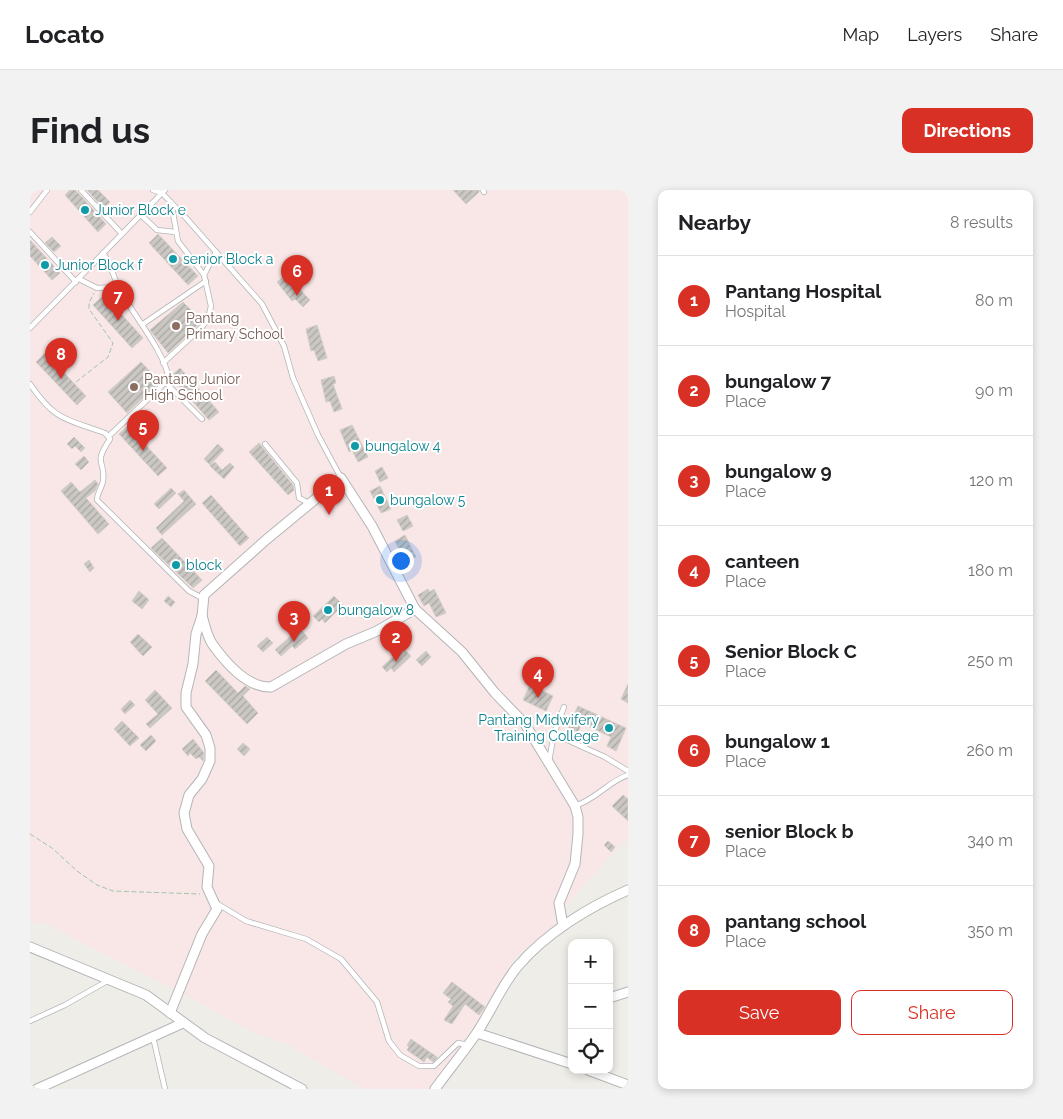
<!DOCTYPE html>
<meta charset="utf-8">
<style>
body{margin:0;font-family:Raleway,sans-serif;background:#f2f2f2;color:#202124}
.controls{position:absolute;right:15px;bottom:15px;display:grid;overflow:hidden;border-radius:10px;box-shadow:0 2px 8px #0003}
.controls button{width:45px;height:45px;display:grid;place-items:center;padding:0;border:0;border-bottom:1px solid #e0e0e0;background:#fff;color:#202124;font:25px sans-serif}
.you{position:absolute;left:370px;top:370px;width:18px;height:18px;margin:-12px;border:4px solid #fff;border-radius:50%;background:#1a73e8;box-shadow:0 0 0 8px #1a73e833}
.badge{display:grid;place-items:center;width:32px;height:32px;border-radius:50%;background:#d93025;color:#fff;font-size:16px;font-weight:700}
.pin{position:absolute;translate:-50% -41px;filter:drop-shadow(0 1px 2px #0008)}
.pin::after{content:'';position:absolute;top:26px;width:18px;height:15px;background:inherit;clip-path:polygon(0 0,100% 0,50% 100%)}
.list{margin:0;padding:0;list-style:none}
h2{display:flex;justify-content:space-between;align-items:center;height:65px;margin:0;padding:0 20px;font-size:21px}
h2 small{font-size:16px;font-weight:400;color:#757577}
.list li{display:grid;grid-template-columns:32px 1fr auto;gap:15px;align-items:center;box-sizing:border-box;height:90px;padding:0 20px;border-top:1px solid #e0e0e0}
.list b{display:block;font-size:19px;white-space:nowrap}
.list p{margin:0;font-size:16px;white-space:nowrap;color:#757577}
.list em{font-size:16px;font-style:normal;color:#757577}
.actions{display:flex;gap:10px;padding:15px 20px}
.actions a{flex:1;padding:11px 0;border:1px solid #d93025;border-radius:10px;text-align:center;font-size:18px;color:#d93025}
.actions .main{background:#d93025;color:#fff}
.icon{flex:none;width:28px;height:28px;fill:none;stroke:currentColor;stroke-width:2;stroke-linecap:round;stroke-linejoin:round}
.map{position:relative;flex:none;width:598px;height:899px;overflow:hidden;border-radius:10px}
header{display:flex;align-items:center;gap:30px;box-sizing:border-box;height:70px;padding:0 25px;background:#fff;border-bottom:1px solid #e0e0e0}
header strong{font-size:24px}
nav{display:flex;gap:28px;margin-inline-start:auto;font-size:18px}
.intro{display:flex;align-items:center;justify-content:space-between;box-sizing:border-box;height:120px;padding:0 30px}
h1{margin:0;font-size:35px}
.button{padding:12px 22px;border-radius:10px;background:#d93025;color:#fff;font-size:18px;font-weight:700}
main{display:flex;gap:30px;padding:0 30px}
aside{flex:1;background:#fff;border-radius:10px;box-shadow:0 2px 8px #0003}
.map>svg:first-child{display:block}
</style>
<header>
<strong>Locato</strong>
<nav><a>Map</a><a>Layers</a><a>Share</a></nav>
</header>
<div class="intro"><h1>Find us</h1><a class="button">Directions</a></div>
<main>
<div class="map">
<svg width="598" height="899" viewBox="0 0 598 899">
<defs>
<pattern id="building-hatch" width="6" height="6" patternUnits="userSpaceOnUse" patternTransform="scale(1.25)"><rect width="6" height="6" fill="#cbc8c4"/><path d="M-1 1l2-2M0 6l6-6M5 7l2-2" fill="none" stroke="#a8a6a3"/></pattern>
</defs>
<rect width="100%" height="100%" fill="#efede8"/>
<polygon fill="#f9e7e7" points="0,0 598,0 598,652 595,650 533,719 537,726 486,767 450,827 409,887 398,899 334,899 255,853 224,843 159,807 10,731 7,735 0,731"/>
<g fill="url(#building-hatch)" stroke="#d3cec7">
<polygon points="40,0 45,0 51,6 76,34 68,42 35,5"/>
<polygon points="57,0 68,0 80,12 73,18"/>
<polygon points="423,0 449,0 449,2 436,14"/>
<polygon points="128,44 168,86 158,95 119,53"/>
<polygon points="22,47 31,56 24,62 15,53"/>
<polygon points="0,50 30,83 22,90 0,66"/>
<polygon points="260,81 266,88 262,91 280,110 273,117 265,109 262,111 247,92"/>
<polygon points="74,105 113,148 102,158 63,115"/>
<polygon points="153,112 172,131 138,163 120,140"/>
<polygon points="287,135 297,168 288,171 284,160 281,161 276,139"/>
<polygon points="15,163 56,206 47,215 6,172"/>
<polygon points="111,172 130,192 97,223 78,202"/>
<polygon points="150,178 189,222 179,230 143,189 142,185"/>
<polygon points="304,186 306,193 303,194 312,219 304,222 300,211 296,212 291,190"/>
<polygon points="322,235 338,267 328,272 322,260 319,262 310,240"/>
<polygon points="98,236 137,278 128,286 89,244"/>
<polygon points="44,247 55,258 51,262 45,256 42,259 37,254"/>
<polygon points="229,253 263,295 264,300 258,305 219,262"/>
<polygon points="188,254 194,260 180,275 174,269"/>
<polygon points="54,266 59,272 51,280 45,274"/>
<polygon points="185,272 192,280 200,273 204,277 194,289 180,276"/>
<polygon points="352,277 358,288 350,292 345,281"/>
<polygon points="65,290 68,294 65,301 56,308 79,334 68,344 31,301 41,292 50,302"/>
<polygon points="350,296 361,319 351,323 340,301"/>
<polygon points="141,298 146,303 129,319 124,314"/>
<polygon points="154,300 166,314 132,345 126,338 154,311 148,304"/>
<polygon points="181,305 219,348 210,356 172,313"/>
<polygon points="377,325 383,336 373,341 367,330"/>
<polygon points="375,345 386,367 375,372 365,351"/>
<polygon points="132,348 172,390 163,398 121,358"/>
<polygon points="59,370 64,378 60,382 54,374"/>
<polygon points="398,399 400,402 404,399 416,423 406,427 399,413 394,416 388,405"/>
<polygon points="109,401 119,410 112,419 102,411"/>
<polygon points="138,406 145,412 141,417 134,411"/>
<polygon points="304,406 313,415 295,433 292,429 289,432 283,426"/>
<polygon points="274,417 280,424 269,433 263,426"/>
<polygon points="270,438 278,448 265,459 262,456 251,466 245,460"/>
<polygon points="108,444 122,457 113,466 100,452"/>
<polygon points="237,447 243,453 233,462 227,456"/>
<polygon points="371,459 373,462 375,460 381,466 364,482 361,478 357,482 352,477"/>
<polygon points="396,461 401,467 392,476 386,470"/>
<polygon points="186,480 208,503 215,496 220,499 213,506 228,523 217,534 175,491"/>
<polygon points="598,494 598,513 591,509"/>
<polygon points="500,495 523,506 516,521 493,510"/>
<polygon points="125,500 142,518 120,538 116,534 128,524 115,510"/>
<polygon points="100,510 105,515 95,524 91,519"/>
<polygon points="548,516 596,538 586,561 577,556 581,547 552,533 548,542 538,538"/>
<polygon points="92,531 109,548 100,556 84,539"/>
<polygon points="121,545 126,551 116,561 110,555"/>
<polygon points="163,549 174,563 173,571 169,567 166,569 160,563 158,566 152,559"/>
<polygon points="213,553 220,559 214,566 207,559"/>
<polygon points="593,605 598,609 598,631 582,616"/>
<polygon points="578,651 585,657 581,662 574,655"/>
<polygon points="422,792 455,817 449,825 435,814 422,834 414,830 423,816 418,812 421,809 413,803"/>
<polygon points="381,849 407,867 407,868 403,872 397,867 394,872 377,860 379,857 377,855"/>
</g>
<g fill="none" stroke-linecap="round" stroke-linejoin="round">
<defs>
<g id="service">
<polyline points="51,0 92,44"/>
<polyline points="123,0 132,3 156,28 232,114 254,156 263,188 288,245 311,288"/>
<polyline points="453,0 454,2"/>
<polyline points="0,22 17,0"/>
<polyline points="111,25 127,40 145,42"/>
<polyline points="0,42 46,92"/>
<path d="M73,63C81,74 83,86 89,98C102,124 134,160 139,189L79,246"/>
<polyline points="174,85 186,62"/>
<polyline points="49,89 67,98 89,97"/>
<polyline points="113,134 176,91"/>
<polyline points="0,138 135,0"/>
<polyline points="133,173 172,137 178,129 181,116 174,85 148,51 141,12"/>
<polyline points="136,193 172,229"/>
<path d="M0,194C25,231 36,229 75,243L80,249C62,276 76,269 73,291C72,298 67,303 67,310L159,401L174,409"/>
<polyline points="235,254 267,293 269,308 279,313"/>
<polyline points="524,544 575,567 598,581"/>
<polyline points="519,571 524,544 534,517"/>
<path d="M545,616C568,608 579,591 598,585"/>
<polyline points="186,713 216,731 276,749 311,769 347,812 359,851 370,865 389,876 404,876 428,853 438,855"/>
<polyline points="0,831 35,815 79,790"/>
<polyline points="123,847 135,899"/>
</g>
<g id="minor">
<path d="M172,426C175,435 177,447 183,455C196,473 218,498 241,497L316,454L347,441L385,419"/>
<polyline points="0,757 116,805 175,848 272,899"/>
<polyline points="579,808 598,802"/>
<polyline points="140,823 172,744 187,719 177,697 179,676 157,639 154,623 159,605 172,589 180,571 180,558 176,545 156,517 156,503 163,474 166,444 172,426 174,405 237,349 311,288 342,336 385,419 432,462 465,503 495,534 545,616 548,627 548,644 545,674 529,713 533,736"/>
<polyline points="447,843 542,874"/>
<polyline points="558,880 598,895"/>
<polyline points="7,899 153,833"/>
<path d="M405,899C418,881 433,863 446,844C461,822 471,796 488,776C516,743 559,717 598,700"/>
</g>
</defs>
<use href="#service" stroke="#b3b5b8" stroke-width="6"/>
<use href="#minor" stroke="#b3b5b8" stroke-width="11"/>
<g stroke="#a2c4a7" stroke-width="1" stroke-dasharray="5 2.5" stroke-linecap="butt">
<polyline points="46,192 78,167 83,153 59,119 59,113 64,103"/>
<polyline points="0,644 22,658 47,681 67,695 83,701 170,704"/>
</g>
<use href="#service" stroke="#fff" stroke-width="4.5"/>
<use href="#minor" stroke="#fff" stroke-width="9"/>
</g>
<g fill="#0f9aa8" stroke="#fff" stroke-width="2">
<circle cx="55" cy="20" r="5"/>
<circle cx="143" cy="69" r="5"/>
<circle cx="15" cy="75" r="5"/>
<circle cx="325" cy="256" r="5"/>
<circle cx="350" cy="310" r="5"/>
<circle cx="146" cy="375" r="5"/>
<circle cx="298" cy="420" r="5"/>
<circle cx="579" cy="538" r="5"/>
</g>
<g fill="#8d6e63" stroke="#fff" stroke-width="2">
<circle cx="146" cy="136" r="5"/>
<circle cx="104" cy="197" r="5"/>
</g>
<g text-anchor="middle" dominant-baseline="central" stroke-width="4" stroke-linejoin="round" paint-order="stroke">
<g font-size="14" fill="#0d838f" stroke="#fff" text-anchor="start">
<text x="65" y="20">Junior Block e</text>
<text x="153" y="69">senior Block a</text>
<text x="25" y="75">Junior Block f</text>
<text x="335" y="256">bungalow 4</text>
<text x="360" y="310">bungalow 5</text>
<text x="156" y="375">block</text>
<text x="308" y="420">bungalow 8</text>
<text x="569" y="530" text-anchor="end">Pantang Midwifery<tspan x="569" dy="16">Training College</tspan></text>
</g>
<g font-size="14" fill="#785e54" stroke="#fff" text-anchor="start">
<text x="156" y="128">Pantang<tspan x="156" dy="16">Primary School</tspan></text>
<text x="114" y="189">Pantang Junior<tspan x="114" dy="16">High School</tspan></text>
</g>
</g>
</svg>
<div class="controls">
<button>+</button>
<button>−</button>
<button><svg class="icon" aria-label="locate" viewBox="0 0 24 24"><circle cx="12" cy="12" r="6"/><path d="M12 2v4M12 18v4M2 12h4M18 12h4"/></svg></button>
</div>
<div class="you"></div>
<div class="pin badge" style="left:299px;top:325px">1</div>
<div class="pin badge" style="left:366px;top:472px">2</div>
<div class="pin badge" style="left:264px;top:452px">3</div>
<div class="pin badge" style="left:508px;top:508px">4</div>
<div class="pin badge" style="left:113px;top:261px">5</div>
<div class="pin badge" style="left:267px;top:106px">6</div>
<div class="pin badge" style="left:88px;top:131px">7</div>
<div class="pin badge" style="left:31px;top:189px">8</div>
</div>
<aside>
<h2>Nearby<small>8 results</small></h2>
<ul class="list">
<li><span class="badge">1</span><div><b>Pantang Hospital</b><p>Hospital</p></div><em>80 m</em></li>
<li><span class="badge">2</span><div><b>bungalow 7</b><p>Place</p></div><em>90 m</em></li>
<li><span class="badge">3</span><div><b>bungalow 9</b><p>Place</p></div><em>120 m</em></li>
<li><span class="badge">4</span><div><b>canteen</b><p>Place</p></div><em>180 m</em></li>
<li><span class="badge">5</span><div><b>Senior Block C</b><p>Place</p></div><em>250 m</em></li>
<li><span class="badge">6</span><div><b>bungalow 1</b><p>Place</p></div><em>260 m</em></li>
<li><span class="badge">7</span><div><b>senior Block b</b><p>Place</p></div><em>340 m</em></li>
<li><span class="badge">8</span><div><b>pantang school</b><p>Place</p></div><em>350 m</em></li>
</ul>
<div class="actions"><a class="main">Save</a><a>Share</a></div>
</aside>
</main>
